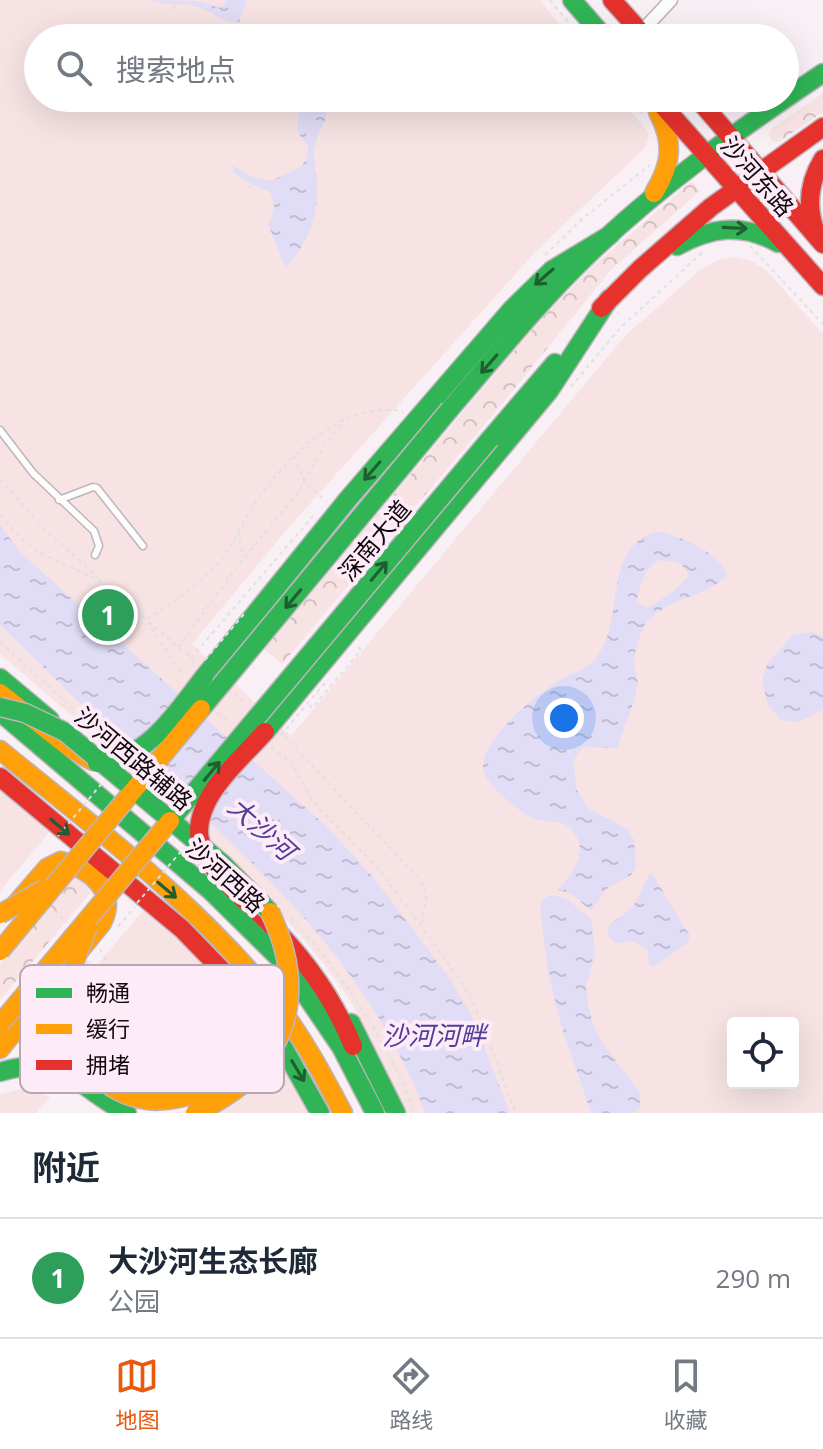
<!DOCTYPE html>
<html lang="zh">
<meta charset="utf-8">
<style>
body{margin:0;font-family:"Open Sans","Noto Sans SC",sans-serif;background:#f6f6f7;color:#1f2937}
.controls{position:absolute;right:24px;bottom:24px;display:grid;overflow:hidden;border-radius:8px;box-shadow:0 8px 32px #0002}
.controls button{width:72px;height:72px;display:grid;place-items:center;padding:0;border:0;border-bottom:2px solid #e0e1e3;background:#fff;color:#1f2937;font:40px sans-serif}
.you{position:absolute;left:564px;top:718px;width:28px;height:28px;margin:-20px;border:6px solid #fff;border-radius:50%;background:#1a73e8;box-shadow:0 0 0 12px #1a73e833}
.badge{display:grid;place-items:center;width:52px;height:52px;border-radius:50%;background:#ea580c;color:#fff;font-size:26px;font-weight:700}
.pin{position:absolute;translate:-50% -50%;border:4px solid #fff;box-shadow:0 2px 8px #0006}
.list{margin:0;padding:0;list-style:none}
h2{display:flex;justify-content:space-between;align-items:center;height:104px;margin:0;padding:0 32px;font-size:34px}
h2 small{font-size:26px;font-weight:400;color:#747a83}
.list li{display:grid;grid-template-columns:52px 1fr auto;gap:24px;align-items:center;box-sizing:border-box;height:120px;padding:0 32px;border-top:2px solid #e0e1e3}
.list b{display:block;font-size:30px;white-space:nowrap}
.list p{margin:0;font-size:26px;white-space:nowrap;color:#747a83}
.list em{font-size:26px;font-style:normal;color:#747a83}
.icon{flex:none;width:44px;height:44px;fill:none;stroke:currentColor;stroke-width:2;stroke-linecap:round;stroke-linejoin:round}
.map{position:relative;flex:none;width:823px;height:1113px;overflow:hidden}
.search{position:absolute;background:#fff;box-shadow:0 8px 32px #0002;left:24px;right:24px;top:24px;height:88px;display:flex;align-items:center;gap:20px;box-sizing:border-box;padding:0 28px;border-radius:44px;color:#747a83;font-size:30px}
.sheet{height:224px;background:#fff}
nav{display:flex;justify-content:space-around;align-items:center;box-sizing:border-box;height:112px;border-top:2px solid #e0e1e3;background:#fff;font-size:22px;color:#747a83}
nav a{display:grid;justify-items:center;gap:4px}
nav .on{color:#ea580c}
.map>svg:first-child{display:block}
</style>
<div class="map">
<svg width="823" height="1113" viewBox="0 0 823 1113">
<defs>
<pattern id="forest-crowns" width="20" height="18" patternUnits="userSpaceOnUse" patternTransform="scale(2)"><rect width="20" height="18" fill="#f7e3e4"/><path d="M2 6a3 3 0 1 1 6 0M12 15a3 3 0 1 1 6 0" fill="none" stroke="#d3c1c2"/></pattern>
<pattern id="water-ripples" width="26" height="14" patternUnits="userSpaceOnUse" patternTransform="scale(2)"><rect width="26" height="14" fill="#e2ddf6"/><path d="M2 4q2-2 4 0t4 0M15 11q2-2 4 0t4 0" fill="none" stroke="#c1bcd2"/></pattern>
</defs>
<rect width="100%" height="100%" fill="#f9f0f6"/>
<g fill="#f7e3e4" fill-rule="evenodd">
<path d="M0,0H540L570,38H38V98H619L649,133L646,147L536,251L289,527L192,644L291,736L625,336L700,270L720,259L735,257L751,261L766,270L823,334V1113H406C385,1067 365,1020 335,979C289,917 233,864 177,811C119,758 60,705 0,654ZM733,1023H793V1083H733Z"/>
<polygon points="0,784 52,829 0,891"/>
<polygon points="147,906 232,988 241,1005 241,1047 211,1081 167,1095 114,1084 78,1044 73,1004 83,956 96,966"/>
<path d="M266,1028L316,1113H176C226,1100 248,1076 266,1028Z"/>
<polygon points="18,1090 35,1090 50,1097 36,1113 0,1113 0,1094"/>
</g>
<g fill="url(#forest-crowns)">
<polygon points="823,93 823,112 779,142 773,142 768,134 771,129"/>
<polygon points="692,181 700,191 611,270 502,404 282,664 264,649 542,318 594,265"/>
<polygon points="76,876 92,891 0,1000 0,963"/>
</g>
<g fill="url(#water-ripples)" fill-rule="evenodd">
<path d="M149,0L199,1L220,8L227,0H247L239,23C225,24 210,10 195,6C180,2 163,6 149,0Z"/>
<path d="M304,98H324C333,118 316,131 314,151C314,165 318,180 317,195C317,220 304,251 285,267L268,224C275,211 276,205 270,192L246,182L233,172V165L250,176L271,181L301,167L306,160L308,145C292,131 298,117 304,98Z"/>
<path d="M0,525L20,552L324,824L374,878L451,980L471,1014L510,1113H425C364,947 226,839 101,723C67,691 34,658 0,625Z"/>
<path d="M658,531C680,536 722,553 727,576C706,596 672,598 651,618C640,628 632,656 635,670C636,677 639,681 637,688C634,708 622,728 618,748L583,747L573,761L577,790L588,808L628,829L634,840L636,868L631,875L606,889L591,911L572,894L558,890C572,873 590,852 573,832C569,827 569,826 563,824C554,821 543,821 533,818C520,813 489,787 484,773C474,742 539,692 562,679C571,673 582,671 590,664C631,627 596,549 658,531ZM660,560C674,562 684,561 689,576L674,591L648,608L636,602C641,586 644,567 660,560Z"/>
<polygon points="812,632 823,637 823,710 798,722 781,720 768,705 762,681 767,664 794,634"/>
<path d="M651,872L690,936L688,943L653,967L650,965L647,949L631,941L616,943L610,938L607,929C614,919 624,916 632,907C641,897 643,882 651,872Z"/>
<polygon points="550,895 566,898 592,920 595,955 586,986 588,1006 595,1029 604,1045 640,1093 640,1107 634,1113 591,1113 561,1025 548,973 540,908 543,899"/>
</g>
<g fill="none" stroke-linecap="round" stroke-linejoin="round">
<defs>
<g id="lane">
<polyline points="0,430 33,473 94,531 99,546 95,555"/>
<polyline points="59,500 93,487 97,488 143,546"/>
</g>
<polyline id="street" points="641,32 671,0"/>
<g id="fast">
<polyline points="572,0 605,38"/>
<path d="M677,246C712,227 742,223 778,243"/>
<path d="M450,409C495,357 538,303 588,255C659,186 741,128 823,73"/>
<polyline points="490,439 555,363"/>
<polyline points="204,677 348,499 512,309 552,270 610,235"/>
<polyline points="0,678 50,720"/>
<polyline points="0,712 212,892 284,963 341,1047 375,1113"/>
<polyline points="265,732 549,391 609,299"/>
<polyline points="246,995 283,1047 320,1113"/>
<polyline points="351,1023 396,1113"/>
<path d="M0,1072C68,1052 73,1086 127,1113"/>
<path d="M207,1090C244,1062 255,1040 245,994"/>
</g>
<g id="slow">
<path d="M654,193C672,164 674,142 658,112"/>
<polyline points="0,693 70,748 93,761"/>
<path d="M0,750C96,829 200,905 277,1004C303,1038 323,1075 343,1113"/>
<path d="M0,1049L102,923C118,890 91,870 61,861L47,868L15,905"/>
</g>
<g id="jam">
<polyline points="612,0 646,38"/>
<polyline points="656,98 823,286"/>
<polyline points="697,98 823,244"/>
<path d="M815,230C806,205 809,182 823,159"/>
<polyline points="601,308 640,269 711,207 823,127"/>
<polyline points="0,777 182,929 246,995"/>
<path d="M206,857C221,882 245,899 266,920C303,956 333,997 353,1046"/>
</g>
</defs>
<use href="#lane" stroke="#beb5bb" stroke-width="9"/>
<use href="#street" stroke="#beb5bb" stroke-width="15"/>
<use href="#fast" stroke="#beb5bb" stroke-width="21"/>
<use href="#slow" stroke="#beb5bb" stroke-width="21"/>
<use href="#jam" stroke="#beb5bb" stroke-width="21"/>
<g stroke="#e2e0e2" stroke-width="2" stroke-dasharray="4 4" stroke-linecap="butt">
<polyline points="550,0 581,38"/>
<polyline points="174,9 174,0"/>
<polyline points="630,98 643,115"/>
<polyline points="249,188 254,173"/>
<polyline points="750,246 823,324"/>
<polyline points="545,255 581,220 650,165"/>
<polyline points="571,387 620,328 704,251"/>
<polyline points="294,456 305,483 326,501"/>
<polyline points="0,479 43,528 101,580"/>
<polyline points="0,515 24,541 40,553 104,583 146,620 183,676"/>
<polyline points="238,532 243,557"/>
<path d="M147,619C172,602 199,586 219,562C232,546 240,527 251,509C283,460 338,401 403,411"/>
<polyline points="149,622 196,662"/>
<polyline points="0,642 115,746"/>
<polyline points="178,647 243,559 297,495 325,445 341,425"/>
<polyline points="191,658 313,516"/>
<polyline points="235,694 248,705"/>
<polyline points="309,705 312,708 361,650 357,646"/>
<polyline points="217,713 231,723"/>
<polyline points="284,736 421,881 427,895 421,925"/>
<polyline points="271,747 292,763 314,803 379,869 463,984 475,1006 516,1113"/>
<polyline points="157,786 170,798"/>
<polyline points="54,911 67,922"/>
<path d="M291,918C343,975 387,1040 415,1113"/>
<polyline points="118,926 135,907"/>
<polyline points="100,949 105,958 101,1025 109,1064"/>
</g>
<use href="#lane" stroke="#fefdfe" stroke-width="6"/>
<use href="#street" stroke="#fefdfe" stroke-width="12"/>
<use href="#fast" stroke="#30b455" stroke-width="18"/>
<use href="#slow" stroke="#ff9f0a" stroke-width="18"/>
<use href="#jam" stroke="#e5322d" stroke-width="18"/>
<defs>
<g id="fast-bridge">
<polyline points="0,707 25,713 65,732"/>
<polyline points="201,709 450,409"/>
<polyline points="65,732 223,864 270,912"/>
<path d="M97,763C148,759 175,714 204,677"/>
<polyline points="170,821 490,439"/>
</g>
<g id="slow-bridge">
<polyline points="0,914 44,889"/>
<path d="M88,928C76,956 63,986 66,1017C70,1058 107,1095 147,1100C167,1103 188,1097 207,1090"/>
<polyline points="0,951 201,709"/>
<polyline points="0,1024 170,821"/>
<path d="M195,1113C284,1073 312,1000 270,912"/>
</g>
<path id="jam-bridge" d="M206,857C203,849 199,841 199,832C199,793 241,759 265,732"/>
</defs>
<use href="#fast-bridge" stroke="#beb5bb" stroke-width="21" stroke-linecap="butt"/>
<use href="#slow-bridge" stroke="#beb5bb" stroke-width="21" stroke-linecap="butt"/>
<use href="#jam-bridge" stroke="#beb5bb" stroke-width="21" stroke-linecap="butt"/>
<g stroke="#e2e0e2" stroke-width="2" stroke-dasharray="4 4" stroke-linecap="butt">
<polyline points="205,660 244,614"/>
<polyline points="281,735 325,683"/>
<polyline points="58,836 103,782"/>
<polyline points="137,903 183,849"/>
</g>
<use href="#fast-bridge" stroke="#30b455" stroke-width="18"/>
<use href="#slow-bridge" stroke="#ff9f0a" stroke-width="18"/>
<use href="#jam-bridge" stroke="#e5322d" stroke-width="18"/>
</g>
<defs><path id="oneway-shaft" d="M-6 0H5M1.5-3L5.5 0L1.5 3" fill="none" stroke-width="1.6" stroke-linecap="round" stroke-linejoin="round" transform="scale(2)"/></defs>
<g stroke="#205e32">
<use href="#oneway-shaft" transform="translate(735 228) rotate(3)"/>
<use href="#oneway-shaft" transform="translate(544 277) rotate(139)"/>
<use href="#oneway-shaft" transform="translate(489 364) rotate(131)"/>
<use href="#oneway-shaft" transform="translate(372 471) rotate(131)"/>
<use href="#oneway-shaft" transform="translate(379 571) rotate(-50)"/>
<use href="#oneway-shaft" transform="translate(293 599) rotate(130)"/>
<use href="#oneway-shaft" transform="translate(212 771) rotate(-50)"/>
<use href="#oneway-shaft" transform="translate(60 827) rotate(40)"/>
<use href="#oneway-shaft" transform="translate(167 890) rotate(40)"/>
<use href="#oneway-shaft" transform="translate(298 1071) rotate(59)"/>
</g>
<g text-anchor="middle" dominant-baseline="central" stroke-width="8" stroke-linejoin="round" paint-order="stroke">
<g font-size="24" fill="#11080e" stroke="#fdecf7">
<text transform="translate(758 176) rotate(49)">沙河东路</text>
<text transform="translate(374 540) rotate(-50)">深南大道</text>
<text transform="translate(134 758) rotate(40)">沙河西路辅路</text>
<text transform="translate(226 875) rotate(42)">沙河西路</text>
</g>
<g font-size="26" font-style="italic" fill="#513c98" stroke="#fdecf7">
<text transform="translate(262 828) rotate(42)">大沙河</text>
<text x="434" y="1035">沙河河畔</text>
</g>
</g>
<rect x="20" y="965" width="264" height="128" rx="12" fill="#fdecf7" stroke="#b6a8b1" stroke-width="2"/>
<rect x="36" y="988" width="36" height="10" fill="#30b455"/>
<rect x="36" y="1024" width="36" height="10" fill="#ff9f0a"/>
<rect x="36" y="1060" width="36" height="10" fill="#e5322d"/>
<g font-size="22" fill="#11080e">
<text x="86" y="1001">畅通</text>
<text x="86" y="1037">缓行</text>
<text x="86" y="1073">拥堵</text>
</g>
</svg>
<div class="controls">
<button><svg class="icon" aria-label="locate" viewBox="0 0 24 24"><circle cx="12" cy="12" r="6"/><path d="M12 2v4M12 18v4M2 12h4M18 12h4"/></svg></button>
</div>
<div class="you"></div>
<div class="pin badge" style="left:108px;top:615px;background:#2e9e5b">1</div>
<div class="search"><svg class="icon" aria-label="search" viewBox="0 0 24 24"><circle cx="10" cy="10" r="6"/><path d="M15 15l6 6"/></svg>搜索地点</div>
</div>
<section class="sheet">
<h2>附近<small></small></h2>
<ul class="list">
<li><span class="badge" style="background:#2e9e5b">1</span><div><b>大沙河生态长廊</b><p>公园</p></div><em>290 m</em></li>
</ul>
</section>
<nav>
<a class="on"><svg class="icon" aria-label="map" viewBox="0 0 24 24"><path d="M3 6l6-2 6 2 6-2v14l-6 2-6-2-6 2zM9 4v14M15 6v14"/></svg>地图</a>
<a><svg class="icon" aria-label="directions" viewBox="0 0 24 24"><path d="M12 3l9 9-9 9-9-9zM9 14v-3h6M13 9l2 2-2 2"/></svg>路线</a>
<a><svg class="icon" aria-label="saved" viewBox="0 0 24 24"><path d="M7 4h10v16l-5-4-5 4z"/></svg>收藏</a>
</nav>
